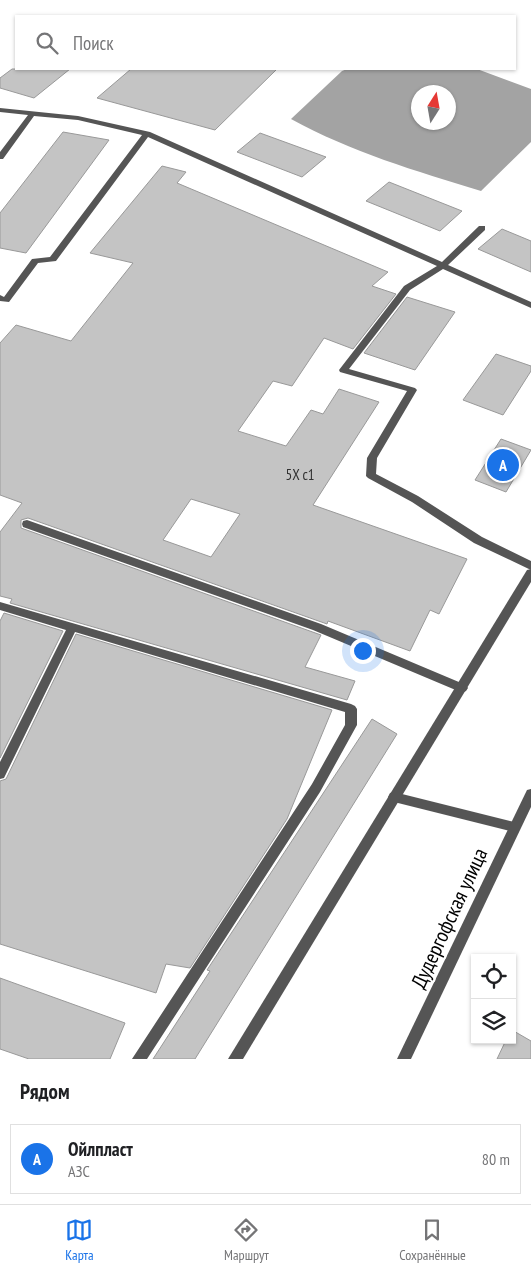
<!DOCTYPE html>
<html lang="ru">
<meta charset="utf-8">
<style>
body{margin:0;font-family:"PT Sans Narrow",sans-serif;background:#f2f2f2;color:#202124}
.controls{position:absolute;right:15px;bottom:15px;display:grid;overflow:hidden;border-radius:0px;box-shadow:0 1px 4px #0004}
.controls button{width:45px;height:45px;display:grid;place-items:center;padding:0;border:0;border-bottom:1px solid #e0e0e0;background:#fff;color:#202124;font:25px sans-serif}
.compass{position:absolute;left:411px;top:85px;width:45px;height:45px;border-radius:50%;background:#fff;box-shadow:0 1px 4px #0004;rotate:11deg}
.you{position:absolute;left:362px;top:650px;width:18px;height:18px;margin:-12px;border:4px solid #fff;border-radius:50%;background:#1a73e8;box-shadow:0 0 0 8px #1a73e833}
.badge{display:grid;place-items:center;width:32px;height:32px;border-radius:50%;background:#1a73e8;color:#fff;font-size:16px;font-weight:700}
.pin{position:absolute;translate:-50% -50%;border:2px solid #fff;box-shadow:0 1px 5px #0006}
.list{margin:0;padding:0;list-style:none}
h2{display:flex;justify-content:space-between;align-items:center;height:65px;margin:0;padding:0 20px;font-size:21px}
h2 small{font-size:16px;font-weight:400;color:#757577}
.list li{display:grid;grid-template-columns:32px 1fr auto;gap:15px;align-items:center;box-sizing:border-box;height:70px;margin:0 10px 10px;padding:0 10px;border:1px solid #e0e0e0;border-radius:0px}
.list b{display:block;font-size:19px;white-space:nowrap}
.list p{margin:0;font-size:16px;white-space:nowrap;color:#757577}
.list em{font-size:16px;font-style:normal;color:#757577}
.icon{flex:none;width:28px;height:28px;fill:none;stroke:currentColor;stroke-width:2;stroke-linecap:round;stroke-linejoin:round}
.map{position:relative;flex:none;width:531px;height:1059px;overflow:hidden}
.search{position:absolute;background:#fff;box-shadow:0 1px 4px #0004;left:15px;right:15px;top:15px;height:55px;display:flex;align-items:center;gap:12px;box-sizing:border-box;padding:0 18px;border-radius:0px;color:#757577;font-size:19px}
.sheet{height:145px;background:#fff}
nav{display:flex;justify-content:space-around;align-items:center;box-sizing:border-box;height:70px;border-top:1px solid #e0e0e0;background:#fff;font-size:14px;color:#757577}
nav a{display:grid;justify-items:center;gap:2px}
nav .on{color:#1a73e8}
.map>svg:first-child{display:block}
</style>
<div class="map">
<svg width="531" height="1059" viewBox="0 0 531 1059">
<rect width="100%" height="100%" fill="#fff"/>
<path fill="#a3a3a3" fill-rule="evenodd" d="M347,69H477L531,89V142L481,191C416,171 351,152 291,119L342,71ZM418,92H448V122H418Z"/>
<g fill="#c4c4c4" stroke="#999" fill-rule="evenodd">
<polygon points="12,69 70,69 34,98 0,88 0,78"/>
<polygon points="131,69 277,69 215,130 97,98"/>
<polygon points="63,132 109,140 26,253 0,248 0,213"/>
<polygon points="260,133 326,157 302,177 237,152"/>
<path d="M162,166L186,172L177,183L388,272L372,286L396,294L353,349L324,338L292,386L273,381L238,431L286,446L311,410L323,414L339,389L379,402L313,505L467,559L439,614L430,610L410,651L328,621L327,624L28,518L21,520V528L321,635L305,667L355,681L347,700L10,603L12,599L0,596V532L22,503L0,495V343L16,325L71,341L133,263L90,253ZM191,499L240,514L211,557L163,540Z"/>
<polygon points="389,182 462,211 440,231 366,201"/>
<polygon points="502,229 531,241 531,272 478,249"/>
<polygon points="407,297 455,312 415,370 364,353"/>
<polygon points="496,354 531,366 531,371 503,415 463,400"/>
<polygon points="501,439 531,450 506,492 475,480"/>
<polygon points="4,613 63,631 0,758 0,621"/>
<polygon points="76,634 332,710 287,819 190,968 166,964 156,993 0,944 0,781 6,779"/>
<polygon points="372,719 397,734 195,1059 153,1059 210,971 207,970"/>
<polygon points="0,978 125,1023 110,1059 29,1059 0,1049"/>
<polygon points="512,1030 531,1041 531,1059 497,1059 506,1040 512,1040"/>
</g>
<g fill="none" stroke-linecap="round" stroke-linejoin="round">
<g fill="#555" fill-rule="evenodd">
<polygon points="0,108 78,116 150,132 442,262 479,226 485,226 485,230 448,265 531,302 531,308 443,269 410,290 349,369 415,388 417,390 377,458 376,474 418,496 482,537 531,561 531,570 474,543 412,502 368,478 366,476 367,458 407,391 340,372 339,370 404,286 437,266 148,137 56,261 38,263 9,302 0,301 0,295 4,297 32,259 50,257 142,135 78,120 34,116 3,159 0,159 0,152 28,115 0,112"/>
<polygon points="27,520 321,624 466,685 468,688 466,691 462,693 458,691 313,630 23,527 22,524 23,521"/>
<polygon points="0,602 351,704 355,706 357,709 357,725 320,792 147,1059 132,1059 312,784 345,725 345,712 75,632 4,778 0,779 0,762 66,630 0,610"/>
<polygon points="394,792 518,823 520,827 518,831 514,832 390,801 388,797 390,793"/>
</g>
<g fill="#555" fill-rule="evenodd">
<polygon points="531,569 531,582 243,1059 228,1059 527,570"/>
<polygon points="531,789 531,807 411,1059 397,1059 527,790"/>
</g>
</g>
<g text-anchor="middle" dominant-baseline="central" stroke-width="4.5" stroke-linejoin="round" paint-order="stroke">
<g font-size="15" fill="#313131">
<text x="300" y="474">5Х с1</text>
</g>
<g font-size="21" fill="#000" stroke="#fff">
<text transform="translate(449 918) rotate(-65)">Дудергофская улица</text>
</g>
</g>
</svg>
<div class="controls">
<button><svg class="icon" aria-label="locate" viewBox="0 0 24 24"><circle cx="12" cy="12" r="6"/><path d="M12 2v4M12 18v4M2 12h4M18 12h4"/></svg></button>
<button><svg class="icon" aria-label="layers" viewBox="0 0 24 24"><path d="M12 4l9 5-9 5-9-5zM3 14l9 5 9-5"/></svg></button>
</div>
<svg class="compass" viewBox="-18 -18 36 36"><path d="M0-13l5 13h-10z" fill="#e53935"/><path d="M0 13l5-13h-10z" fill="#757577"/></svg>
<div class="you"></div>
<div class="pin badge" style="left:503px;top:465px">A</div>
<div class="search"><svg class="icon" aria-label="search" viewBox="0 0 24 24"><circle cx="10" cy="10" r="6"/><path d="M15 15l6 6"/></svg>Поиск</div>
</div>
<section class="sheet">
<h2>Рядом<small></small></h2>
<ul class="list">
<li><span class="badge">A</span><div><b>Ойлпласт</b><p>АЗС</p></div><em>80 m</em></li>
</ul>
</section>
<nav>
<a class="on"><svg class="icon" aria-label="map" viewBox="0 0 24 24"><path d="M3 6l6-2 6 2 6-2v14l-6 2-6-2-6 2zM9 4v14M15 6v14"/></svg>Карта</a>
<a><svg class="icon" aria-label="directions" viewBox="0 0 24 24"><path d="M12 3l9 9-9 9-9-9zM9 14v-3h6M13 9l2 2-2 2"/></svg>Маршрут</a>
<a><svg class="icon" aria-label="saved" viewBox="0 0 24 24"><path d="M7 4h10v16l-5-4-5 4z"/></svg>Сохранённые</a>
</nav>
